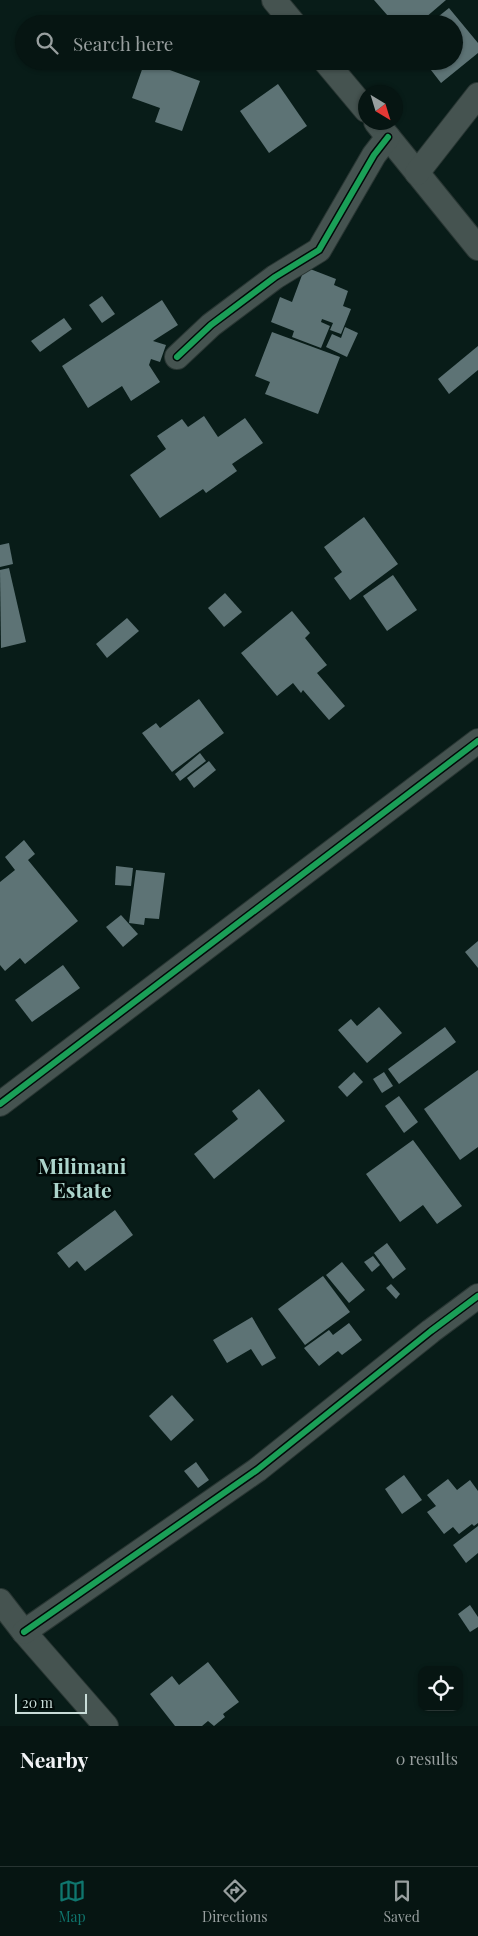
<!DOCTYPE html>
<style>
body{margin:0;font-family:"Playfair Display",serif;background:#142220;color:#f1f3f6}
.controls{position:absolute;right:15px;bottom:15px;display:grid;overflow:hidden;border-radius:10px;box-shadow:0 1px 4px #0004}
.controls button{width:45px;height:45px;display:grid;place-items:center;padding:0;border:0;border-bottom:1px solid #273432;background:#061512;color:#f1f3f6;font:25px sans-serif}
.compass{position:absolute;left:358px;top:85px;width:45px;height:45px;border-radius:50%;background:#061512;box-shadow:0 1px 4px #0004;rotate:142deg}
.scale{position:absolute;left:15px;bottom:12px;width:72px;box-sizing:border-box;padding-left:5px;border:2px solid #c9dcd8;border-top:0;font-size:14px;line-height:18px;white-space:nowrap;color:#c9dcd8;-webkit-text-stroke:4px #010a08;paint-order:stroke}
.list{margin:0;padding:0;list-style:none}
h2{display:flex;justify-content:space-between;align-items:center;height:65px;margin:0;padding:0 20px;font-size:21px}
h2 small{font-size:16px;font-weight:400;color:#989f9f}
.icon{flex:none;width:28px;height:28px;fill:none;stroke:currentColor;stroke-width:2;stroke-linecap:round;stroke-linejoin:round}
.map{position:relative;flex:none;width:478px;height:1726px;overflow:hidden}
.search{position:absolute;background:#061512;box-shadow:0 1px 4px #0004;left:15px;right:15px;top:15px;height:55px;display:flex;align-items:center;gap:12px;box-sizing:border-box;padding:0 18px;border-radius:28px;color:#989f9f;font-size:19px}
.sheet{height:140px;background:#061512}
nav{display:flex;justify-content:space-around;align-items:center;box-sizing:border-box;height:70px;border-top:1px solid #273432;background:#061512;font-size:14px;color:#989f9f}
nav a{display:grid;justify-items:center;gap:2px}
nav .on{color:#0f766e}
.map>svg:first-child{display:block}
</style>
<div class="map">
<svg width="478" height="1726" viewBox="0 0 478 1726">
<rect width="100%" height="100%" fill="#081c18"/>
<g fill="#5d7375">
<polygon points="374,0 446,0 418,24 395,24"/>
<polygon points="449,8 478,43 478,53 441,83 424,61 454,61 454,24 429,24"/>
<polygon points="145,61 200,81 182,131 155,122 160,108 132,98"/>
<polygon points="278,84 307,126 269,153 240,111"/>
<polygon points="305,267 336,279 334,285 348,291 343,306 351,309 341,334 330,330 333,323 322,319 321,322 330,326 321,348 292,337 294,331 271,322 280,297 292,302"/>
<polygon points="102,296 115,314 102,323 89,305"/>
<polygon points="162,300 178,325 153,341 166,345 160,362 151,359 149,365 160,382 131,401 122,386 88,408 62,366"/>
<polygon points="64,318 72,329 40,352 31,341"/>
<polygon points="345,327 358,333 347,357 326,347 332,334 341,338"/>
<polygon points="272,332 340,357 318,414 265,394 270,382 255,376"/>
<polygon points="478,346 478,370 449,394 438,379"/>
<polygon points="204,416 218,437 245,418 263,443 232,464 237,471 206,493 203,489 160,518 130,475 166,449 157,436 182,419 188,427"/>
<polygon points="364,517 398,564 350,600 334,578 342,572 324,547"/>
<polygon points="9,543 13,564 0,567 0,545"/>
<polygon points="9,568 26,642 1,648 0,570"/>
<polygon points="393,575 417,610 387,631 363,596"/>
<polygon points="225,593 242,612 224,627 208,608"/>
<polygon points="292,611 310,633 305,638 327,665 317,673 345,706 329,720 303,690 301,693 293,683 277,696 241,653"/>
<polygon points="127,618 139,631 107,658 96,644"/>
<polygon points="199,699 224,733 172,772 142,733 156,723 160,728"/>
<polygon points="200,753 206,761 180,781 175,774"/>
<polygon points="209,761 216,770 194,788 187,778"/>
<polygon points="24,840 35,854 28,860 78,921 25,964 20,958 5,971 0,965 0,882 15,870 5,857"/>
<polygon points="116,866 133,868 131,886 115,885"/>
<polygon points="136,870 165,873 159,919 145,918 144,925 129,923"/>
<polygon points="121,915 138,934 123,947 106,927"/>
<polygon points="478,941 478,968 465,952"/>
<polygon points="63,965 80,988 32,1022 15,1000"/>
<polygon points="379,1007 402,1033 367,1063 338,1030 351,1019 357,1026"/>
<polygon points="445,1027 456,1042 399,1084 388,1069"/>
<polygon points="478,1070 478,1147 460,1160 424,1109"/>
<polygon points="354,1072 363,1082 347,1097 338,1087"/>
<polygon points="384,1072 393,1086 382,1093 373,1079"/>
<polygon points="259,1089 285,1121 214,1179 194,1154 238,1119 232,1111"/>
<polygon points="399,1096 418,1122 404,1133 385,1106"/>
<polygon points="413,1140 462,1206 437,1224 423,1205 400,1222 366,1174"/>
<polygon points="115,1210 133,1235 85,1271 77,1261 69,1268 57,1253"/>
<polygon points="387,1243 406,1269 393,1279 374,1253"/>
<polygon points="373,1256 380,1265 372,1272 364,1262"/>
<polygon points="342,1262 365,1290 349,1303 326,1275"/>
<polygon points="323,1276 350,1312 305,1345 278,1309"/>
<polygon points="391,1284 400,1294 396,1299 386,1288"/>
<polygon points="252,1317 276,1358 262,1366 251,1349 227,1363 213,1340"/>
<polygon points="349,1323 362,1340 342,1355 338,1351 319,1366 304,1348 329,1330 333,1335"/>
<polygon points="172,1395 194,1420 171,1441 149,1416"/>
<polygon points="196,1462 209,1480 198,1488 184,1471"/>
<polygon points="404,1475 422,1500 402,1514 385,1489"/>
<polygon points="448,1479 457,1490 470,1480 478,1491 478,1523 474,1526 472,1524 459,1534 453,1527 444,1534 427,1512 436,1506 427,1495"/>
<polygon points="478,1526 478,1553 466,1563 453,1545"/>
<polygon points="470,1605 478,1617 478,1627 470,1632 458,1614"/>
<polygon points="208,1662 239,1702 223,1714 225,1717 214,1726 208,1721 202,1726 175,1726 150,1694 172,1676 179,1685"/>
</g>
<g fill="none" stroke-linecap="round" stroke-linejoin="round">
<defs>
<g id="minor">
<polyline points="274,0 294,24"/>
<polyline points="325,61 366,110"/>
<polyline points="376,122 478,248"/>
<polyline points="417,173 478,95"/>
<polyline points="177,357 211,325 275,277 319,250 374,155 388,137"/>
<polyline points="0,1104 478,741"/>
<polyline points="0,1601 24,1632 106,1726"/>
<polyline points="24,1632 257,1470 431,1331 478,1296"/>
</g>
</defs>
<use href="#minor" stroke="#293633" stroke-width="26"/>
<use href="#minor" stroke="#455350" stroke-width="24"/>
<defs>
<g id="cycleway">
<polyline points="177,357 211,325 275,277 319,250 374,155 388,137"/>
<polyline points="0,1104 478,741"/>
<polyline points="24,1632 257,1470 431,1331 478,1296"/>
</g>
</defs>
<use href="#cycleway" stroke="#010a08" stroke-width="9"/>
<use href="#cycleway" stroke="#1a9f57" stroke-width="6"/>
</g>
<g text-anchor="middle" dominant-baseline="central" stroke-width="5" stroke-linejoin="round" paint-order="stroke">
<g font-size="21" font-weight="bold" fill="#acd4cb" stroke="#010a08">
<text x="82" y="1165">Milimani<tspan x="82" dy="24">Estate</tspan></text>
</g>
</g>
</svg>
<div class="controls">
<button><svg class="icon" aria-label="locate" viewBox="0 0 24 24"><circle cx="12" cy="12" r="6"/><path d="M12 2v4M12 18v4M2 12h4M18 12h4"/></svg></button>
</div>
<svg class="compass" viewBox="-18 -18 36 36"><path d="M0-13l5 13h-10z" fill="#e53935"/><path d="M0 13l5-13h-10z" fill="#989f9f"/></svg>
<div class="scale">20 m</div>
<div class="search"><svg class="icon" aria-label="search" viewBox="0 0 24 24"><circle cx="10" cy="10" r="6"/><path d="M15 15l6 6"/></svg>Search here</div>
</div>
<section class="sheet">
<h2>Nearby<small>0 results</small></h2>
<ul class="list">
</ul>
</section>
<nav>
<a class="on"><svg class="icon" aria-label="map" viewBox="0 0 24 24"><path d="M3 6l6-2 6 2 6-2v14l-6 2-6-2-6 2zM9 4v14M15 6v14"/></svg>Map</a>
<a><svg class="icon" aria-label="directions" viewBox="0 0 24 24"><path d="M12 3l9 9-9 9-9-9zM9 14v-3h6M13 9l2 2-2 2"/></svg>Directions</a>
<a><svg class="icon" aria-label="saved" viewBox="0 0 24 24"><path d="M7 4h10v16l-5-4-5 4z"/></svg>Saved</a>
</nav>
